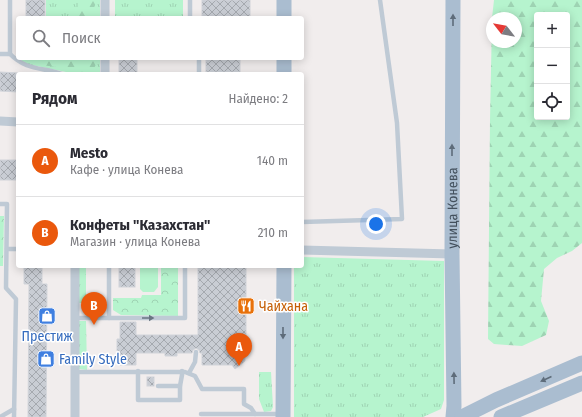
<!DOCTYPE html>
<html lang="ru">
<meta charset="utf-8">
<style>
body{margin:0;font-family:"Fira Sans Condensed",sans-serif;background:#f7f7f7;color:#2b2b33}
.controls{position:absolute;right:12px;top:12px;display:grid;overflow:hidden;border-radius:4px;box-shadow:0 2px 10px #0003}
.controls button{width:36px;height:36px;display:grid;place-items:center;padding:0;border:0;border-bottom:1px solid #e1e1e2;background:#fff;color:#2b2b33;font:20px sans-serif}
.compass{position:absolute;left:486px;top:12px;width:36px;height:36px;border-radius:50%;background:#fff;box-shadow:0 2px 10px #0003;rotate:301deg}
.you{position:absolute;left:376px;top:224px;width:14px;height:14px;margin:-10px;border:3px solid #fff;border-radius:50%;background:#1a73e8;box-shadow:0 0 0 6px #1a73e833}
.badge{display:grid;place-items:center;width:26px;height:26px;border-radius:50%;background:#ea580c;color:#fff;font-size:13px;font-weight:700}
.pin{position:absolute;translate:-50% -33px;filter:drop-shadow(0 1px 2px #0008)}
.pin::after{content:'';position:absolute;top:21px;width:14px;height:12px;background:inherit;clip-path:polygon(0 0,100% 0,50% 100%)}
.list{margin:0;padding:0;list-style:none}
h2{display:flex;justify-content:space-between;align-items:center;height:52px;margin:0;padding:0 16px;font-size:17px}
h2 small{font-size:13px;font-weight:400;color:#7c7c81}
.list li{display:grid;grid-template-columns:26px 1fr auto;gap:12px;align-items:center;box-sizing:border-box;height:72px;padding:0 16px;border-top:1px solid #e1e1e2}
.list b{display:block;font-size:15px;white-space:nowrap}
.list p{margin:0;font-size:13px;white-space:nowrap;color:#7c7c81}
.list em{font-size:13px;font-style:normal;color:#7c7c81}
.icon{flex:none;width:22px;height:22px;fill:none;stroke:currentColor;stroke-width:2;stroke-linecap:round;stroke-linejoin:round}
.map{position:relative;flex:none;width:582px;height:417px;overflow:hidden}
.search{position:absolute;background:#fff;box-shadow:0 2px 10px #0003;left:16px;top:16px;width:288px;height:44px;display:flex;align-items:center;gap:10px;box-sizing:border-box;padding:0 14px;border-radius:4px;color:#7c7c81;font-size:15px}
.panel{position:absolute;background:#fff;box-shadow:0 2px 10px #0003;left:16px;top:72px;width:288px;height:196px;border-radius:4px}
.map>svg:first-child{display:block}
</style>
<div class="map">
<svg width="582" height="417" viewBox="0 0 582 417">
<defs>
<pattern id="grass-tufts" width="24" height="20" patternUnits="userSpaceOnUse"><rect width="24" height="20" fill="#b6f4ce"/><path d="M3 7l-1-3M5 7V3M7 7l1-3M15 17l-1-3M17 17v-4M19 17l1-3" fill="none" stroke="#9ed3b3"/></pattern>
<pattern id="forest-firs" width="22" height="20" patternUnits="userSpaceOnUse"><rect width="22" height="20" fill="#b6f4ce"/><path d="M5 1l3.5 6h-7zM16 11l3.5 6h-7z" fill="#9ed3b3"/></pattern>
<pattern id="park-crowns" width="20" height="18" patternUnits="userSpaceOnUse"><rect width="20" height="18" fill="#b6f4ce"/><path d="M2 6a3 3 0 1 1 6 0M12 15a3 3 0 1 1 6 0" fill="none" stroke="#9ed3b3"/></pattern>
<pattern id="building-cross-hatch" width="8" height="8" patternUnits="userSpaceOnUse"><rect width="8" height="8" fill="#c9cdd4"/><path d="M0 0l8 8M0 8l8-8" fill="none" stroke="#a5a9af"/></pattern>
</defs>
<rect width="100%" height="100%" fill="#f1eded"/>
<g fill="url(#grass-tufts)">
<rect x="46" y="0" width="54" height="18"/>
<rect x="115" y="0" width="68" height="18"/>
<polygon points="22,58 100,58 100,74 71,73 27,64 22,61"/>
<polygon points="302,257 444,261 444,400 441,409 423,417 294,417 294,266 302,266"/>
<rect x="78" y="266" width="8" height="37"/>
<polygon points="79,321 86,321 87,370 79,369"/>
<polygon points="259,372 271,372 273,407 271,411 264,412 259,399"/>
</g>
<g fill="url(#forest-firs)" fill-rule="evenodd">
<path d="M78,0H98C94,7 91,11 96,18H78Z"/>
<path d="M494,0H582V243L572,251L557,258L544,269L541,301L549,321L546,335L522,346L494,344L488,339L490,120L492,20V42H516V18H492ZM537,15H567V117H537Z"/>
<path d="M78,58H98C96,79 71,70 57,67C49,66 40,65 32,63L28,62L27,60L67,62L77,60Z"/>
</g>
<g fill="url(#park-crowns)">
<polygon points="0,216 4,216 3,266 0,266"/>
<polygon points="161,266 178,266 178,316 121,315 113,310 113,298 141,298 142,295 161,295"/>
</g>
<polygon fill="#b6f4ce" points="140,266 158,266 158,287 154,292 143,292 140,289"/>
<g fill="url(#building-cross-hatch)" stroke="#d1d4da">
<rect x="26" y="0" width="19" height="18"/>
<rect x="202" y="0" width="48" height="18"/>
<rect x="119" y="58" width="18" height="16"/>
<rect x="206" y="58" width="34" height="14"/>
<polygon points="0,72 18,73 18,92 0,91"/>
<rect x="0" y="160" width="18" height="20"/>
<polygon points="24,266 42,266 42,284 47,284 46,417 28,417 29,284 24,284"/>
<rect x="119" y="266" width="16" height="21"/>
<polygon points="198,266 246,266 246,346 244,346 245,361 235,369 232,365 202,365 202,353 200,353 199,350 196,348 193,350 192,353 177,353 177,356 165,356 165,353 136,353 136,365 120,365 120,351 117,351 117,339 120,339 120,322 136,322 136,335 198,335"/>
<rect x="147" y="377" width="7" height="9"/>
</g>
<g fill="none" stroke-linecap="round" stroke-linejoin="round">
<g stroke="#bfcad5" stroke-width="4.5">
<polyline points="10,0 10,54"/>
<polyline points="190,0 190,18"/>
<path d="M0,54H10C27,71 42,67 62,74"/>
<polyline points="199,58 199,74"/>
<polyline points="0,204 7,204 6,288 16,299 14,417"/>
<polyline points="302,222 402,219 397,123 380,0"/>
<polyline points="7,249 18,249"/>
<polyline points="109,266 109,318"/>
<polyline points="75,318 185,318 185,266"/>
<polyline points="138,371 138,400 180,400 180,386 182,375 182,371"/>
<polyline points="75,372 185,372 195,376 202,389 244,389 244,404 251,408 255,414"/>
<polyline points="189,373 195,362 196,352"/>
<polyline points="158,386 180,386"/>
<polyline points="201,414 281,414"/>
<polyline points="0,417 14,409"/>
</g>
<g stroke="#bfcad5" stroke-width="9">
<polyline points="105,0 105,18"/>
<polyline points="105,58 105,74"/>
<polyline points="0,121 18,122"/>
<polyline points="302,250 452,254"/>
<polyline points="75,417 75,266"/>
</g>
<g stroke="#aabdd0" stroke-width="15">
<polyline points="284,0 284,18"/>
<polyline points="284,58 284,74"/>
<polyline points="283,417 284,266"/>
<path id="s1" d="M453,417L454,406L452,254L453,0"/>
<polyline points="462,417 496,400 582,363"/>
<polyline points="501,417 582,383"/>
</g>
</g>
<defs><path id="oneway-solid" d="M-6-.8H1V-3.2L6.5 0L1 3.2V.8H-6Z"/></defs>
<g fill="#5e6c7a">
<use href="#oneway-solid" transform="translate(453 20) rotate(-90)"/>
<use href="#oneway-solid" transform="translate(452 150) rotate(-90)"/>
<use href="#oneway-solid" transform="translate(283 333) rotate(90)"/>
<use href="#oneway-solid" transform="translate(454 378) rotate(-91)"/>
<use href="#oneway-solid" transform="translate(546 379) rotate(156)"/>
</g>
<use fill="#697582" href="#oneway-solid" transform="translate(148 318)"/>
<defs>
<symbol id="restaurant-square" viewBox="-11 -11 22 22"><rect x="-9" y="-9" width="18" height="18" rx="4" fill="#e8710a" stroke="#fff"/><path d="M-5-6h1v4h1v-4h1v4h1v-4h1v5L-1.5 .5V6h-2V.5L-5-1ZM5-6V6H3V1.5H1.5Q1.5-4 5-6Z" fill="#fff"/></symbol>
<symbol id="shop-square" viewBox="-11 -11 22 22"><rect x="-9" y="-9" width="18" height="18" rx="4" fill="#3f7fe0" stroke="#fff"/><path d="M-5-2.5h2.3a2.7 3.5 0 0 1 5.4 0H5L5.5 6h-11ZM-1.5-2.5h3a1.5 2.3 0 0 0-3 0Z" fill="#fff"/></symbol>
</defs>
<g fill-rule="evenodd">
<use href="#restaurant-square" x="236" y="296" width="20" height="20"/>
<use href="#shop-square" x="37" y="306" width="20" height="20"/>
<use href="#shop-square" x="36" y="349" width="20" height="20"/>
</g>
<g text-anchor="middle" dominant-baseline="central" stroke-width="3" stroke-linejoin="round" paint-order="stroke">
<g font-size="14" fill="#44515e" stroke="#fff">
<text stroke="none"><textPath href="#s1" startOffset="209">улица Конева</textPath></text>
</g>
<g font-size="14" fill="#c56008" stroke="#fff" text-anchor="start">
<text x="259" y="306">Чайхана</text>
</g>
<g font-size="14" fill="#366cbe" stroke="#fff">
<text x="47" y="336">Престиж</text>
<text x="59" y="359" text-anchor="start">Family Style</text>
</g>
</g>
</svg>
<div class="controls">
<button>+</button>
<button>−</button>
<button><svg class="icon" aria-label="locate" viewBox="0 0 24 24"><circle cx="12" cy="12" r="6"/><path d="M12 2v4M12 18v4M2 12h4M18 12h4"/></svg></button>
</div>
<svg class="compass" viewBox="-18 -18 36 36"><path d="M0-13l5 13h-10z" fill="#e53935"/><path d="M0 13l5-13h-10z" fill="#7c7c81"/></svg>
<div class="you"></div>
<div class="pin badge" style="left:239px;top:366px">A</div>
<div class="pin badge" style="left:94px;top:325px">B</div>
<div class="search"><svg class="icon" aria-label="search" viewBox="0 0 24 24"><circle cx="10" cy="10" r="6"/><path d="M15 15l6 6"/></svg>Поиск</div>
<section class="panel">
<h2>Рядом<small>Найдено: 2</small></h2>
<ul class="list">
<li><span class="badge">A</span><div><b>Mesto</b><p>Кафе · улица Конева</p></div><em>140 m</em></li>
<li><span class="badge">B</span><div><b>Конфеты &quot;Казахстан&quot;</b><p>Магазин · улица Конева</p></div><em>210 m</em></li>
</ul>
</section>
</div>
